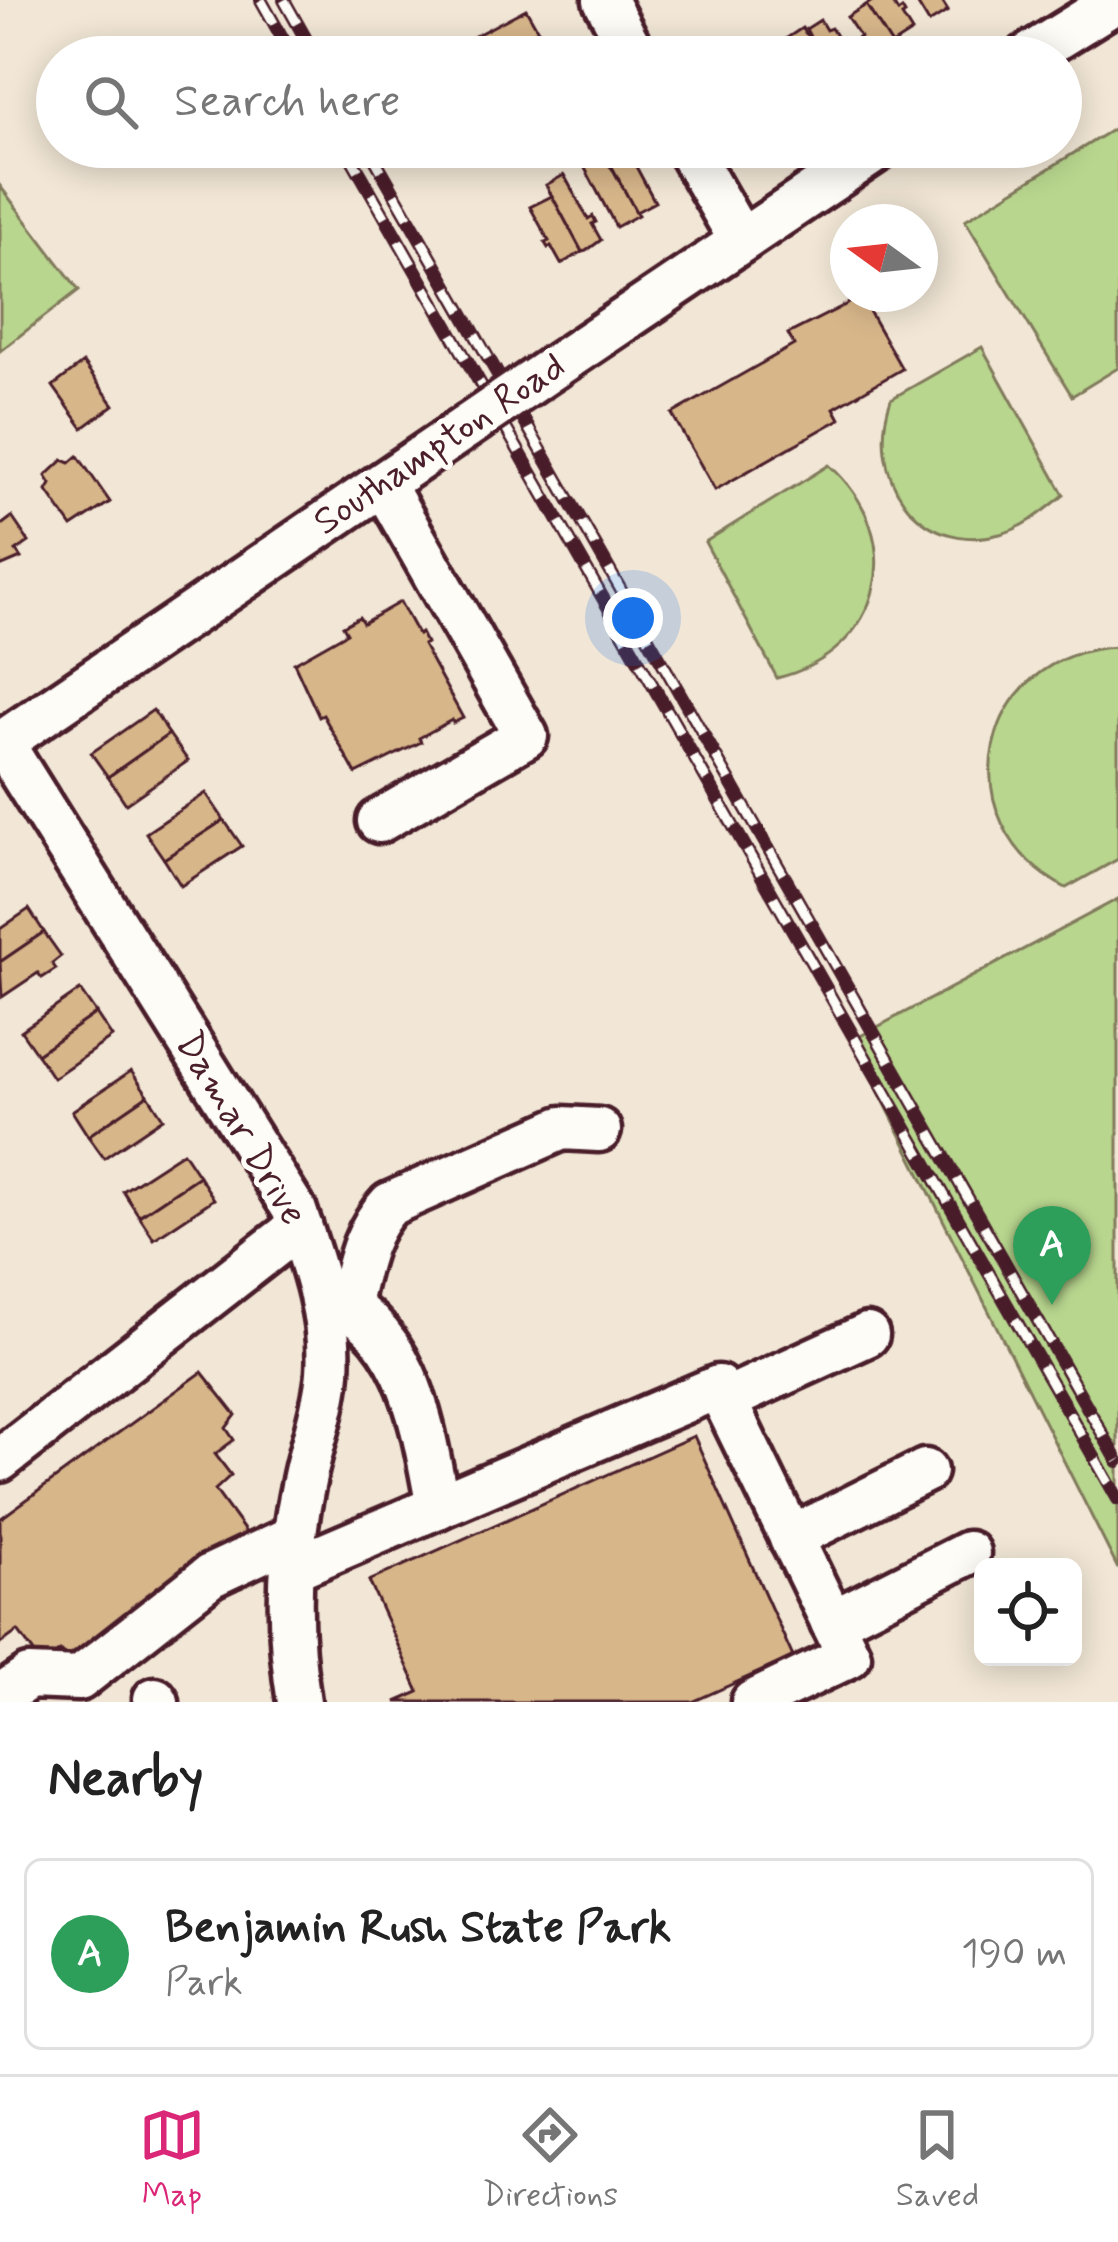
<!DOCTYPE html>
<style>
body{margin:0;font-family:Mynerve,sans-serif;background:#f6f6f6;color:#222}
.controls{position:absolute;right:36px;bottom:36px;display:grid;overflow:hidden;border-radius:18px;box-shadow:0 6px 30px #0003}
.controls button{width:108px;height:108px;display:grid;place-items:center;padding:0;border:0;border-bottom:3px solid #e0e0e0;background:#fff;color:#222;font:60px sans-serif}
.compass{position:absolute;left:830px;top:204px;width:108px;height:108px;border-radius:50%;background:#fff;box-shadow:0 6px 30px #0003;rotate:285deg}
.you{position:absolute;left:633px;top:618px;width:42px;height:42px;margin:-30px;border:9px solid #fff;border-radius:50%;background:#1a73e8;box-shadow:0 0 0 18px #1a73e833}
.badge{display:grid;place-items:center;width:78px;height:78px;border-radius:50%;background:#db2777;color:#fff;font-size:39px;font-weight:700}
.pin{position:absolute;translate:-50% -99px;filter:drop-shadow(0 3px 6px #0008)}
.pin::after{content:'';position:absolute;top:63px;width:42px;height:36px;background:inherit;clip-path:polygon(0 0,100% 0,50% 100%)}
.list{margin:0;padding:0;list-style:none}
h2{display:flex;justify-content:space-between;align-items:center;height:156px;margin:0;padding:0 48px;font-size:51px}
h2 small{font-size:39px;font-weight:400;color:#767676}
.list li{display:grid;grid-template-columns:78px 1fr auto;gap:36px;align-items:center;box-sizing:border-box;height:192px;margin:0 24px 24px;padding:0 24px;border:3px solid #e0e0e0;border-radius:18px}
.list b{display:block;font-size:45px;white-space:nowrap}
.list p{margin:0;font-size:39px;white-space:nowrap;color:#767676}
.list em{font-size:39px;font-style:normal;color:#767676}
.icon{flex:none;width:66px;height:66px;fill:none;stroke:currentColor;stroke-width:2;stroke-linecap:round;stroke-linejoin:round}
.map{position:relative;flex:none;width:1118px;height:1702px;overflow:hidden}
.search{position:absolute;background:#fff;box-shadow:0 6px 30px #0003;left:36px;right:36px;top:36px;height:132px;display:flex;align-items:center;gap:30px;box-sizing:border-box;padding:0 42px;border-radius:66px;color:#767676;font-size:45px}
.sheet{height:372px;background:#fff}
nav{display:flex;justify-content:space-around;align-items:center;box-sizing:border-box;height:168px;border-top:3px solid #e0e0e0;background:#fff;font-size:33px;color:#767676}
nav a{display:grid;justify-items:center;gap:6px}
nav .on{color:#db2777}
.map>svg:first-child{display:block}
</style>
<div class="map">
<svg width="1118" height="1702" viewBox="0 0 1118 1702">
<rect width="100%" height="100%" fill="#f2e7d6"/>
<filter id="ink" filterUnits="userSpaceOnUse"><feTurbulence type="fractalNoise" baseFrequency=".00833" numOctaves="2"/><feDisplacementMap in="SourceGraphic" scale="24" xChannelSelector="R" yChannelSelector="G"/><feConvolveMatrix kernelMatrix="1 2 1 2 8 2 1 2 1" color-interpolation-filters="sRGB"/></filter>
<g filter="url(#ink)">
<g fill="#b8d68e" stroke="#817a5c" stroke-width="3">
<polygon points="1118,126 1118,368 1072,396 965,220"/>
<polygon points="0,186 79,290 0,351"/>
<path d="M982,347L1064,495C1045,510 1025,528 1000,534C916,556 865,473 891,399Z"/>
<path d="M829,465C911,538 883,652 777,678L705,542Z"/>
<path d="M1118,647V859L1066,888C943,824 978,652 1118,647Z"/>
<polygon points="1118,899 1118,1569 853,1040"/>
</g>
<g fill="#d7b68a" stroke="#4a1f2b" stroke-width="3">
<polygon points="874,0 891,0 898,12 902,9 905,14 902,16 912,32 892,45 866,5"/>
<polygon points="915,0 941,0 948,11 929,23"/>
<polygon points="866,5 892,45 873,57 861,41 858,43 856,39 860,37 847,17"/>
<polygon points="526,9 538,30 482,57 474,52 471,38"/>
<polygon points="820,20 826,30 831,28 843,47 847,45 849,57 820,57 806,29"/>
<polygon points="802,28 810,40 820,57 794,57 791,52 794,50 787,38"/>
<polygon points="538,30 546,52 536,57 496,57 493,52"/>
<polygon points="593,147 602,163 606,161 614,171 638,215 616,227 578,155"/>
<polygon points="624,153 629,163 633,161 655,202 636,212 609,161"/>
<polygon points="564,175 588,219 593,216 596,222 592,224 601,240 586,251 582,252 546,185"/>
<polygon points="552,196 582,252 561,264 551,246 548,248 545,243 549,241 530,207"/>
<polygon points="861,297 902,369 834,408 840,419 715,490 672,414 794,345 788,334"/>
<polygon points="83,363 114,405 83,428 53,386"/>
<polygon points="78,456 110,502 72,527 47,491 51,484 46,476 63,460 70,463"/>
<polygon points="12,517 29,542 16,551 21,558 0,567 0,526"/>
<polygon points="400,602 418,635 421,633 426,643 423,645 463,718 453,723 452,720 419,738 421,742 356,774 323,715 319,717 294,663 347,633 343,626 359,617 363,623"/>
<polygon points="153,710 169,734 108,777 91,753"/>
<polygon points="169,734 188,761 126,804 108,777"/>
<polygon points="206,793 224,820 164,859 146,833"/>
<polygon points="224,820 242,846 181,886 164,859"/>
<polygon points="29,909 44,932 0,962 0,929"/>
<polygon points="44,932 61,956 52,963 56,969 42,978 38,973 2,997 0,962"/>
<polygon points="80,990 96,1013 37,1054 21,1031"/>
<polygon points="96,1013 112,1037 53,1078 37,1054"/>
<polygon points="131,1071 148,1095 88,1136 72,1111"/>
<polygon points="148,1095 163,1118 104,1158 88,1136"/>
<polygon points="183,1152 199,1176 139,1216 123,1191"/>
<polygon points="199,1176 214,1199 154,1239 139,1216"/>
<polygon points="202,1372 236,1415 226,1428 234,1440 215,1454 231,1475 215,1490 247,1534 69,1662 60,1651 49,1659 44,1654 38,1658 18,1631 0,1644 0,1519"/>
<polygon points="694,1436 793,1657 692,1702 396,1702 419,1692 369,1581"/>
</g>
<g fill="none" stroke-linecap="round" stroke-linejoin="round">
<defs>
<g id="minor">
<polyline points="605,0 635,57"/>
<polyline points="1026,57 1118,0"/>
<polyline points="687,147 740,239"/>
<polyline points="554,367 881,147"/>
<path d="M2,743L295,1211C313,1264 332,1316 328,1373C325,1410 311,1445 304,1481C288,1553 287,1629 299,1702"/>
<polyline points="0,744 466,427"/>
<polyline points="379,821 526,736 383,484"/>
<path d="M322,1293C411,1329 422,1424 438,1507"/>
<path d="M349,1304C358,1267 363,1232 390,1204L562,1128L599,1130"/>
<polyline points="725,1400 867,1335"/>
<polyline points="0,1460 300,1226"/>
<polyline points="791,1538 925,1471"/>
<polyline points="292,1569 718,1387 849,1656 753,1702"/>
<polyline points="832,1622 968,1553"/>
<polyline points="0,1697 29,1677 79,1679 210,1576 295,1536"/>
<polyline points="155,1699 157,1702"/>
</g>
</defs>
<use href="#minor" stroke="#4a1f2b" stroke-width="51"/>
<use href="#minor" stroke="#fdfcf7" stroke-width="42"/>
<defs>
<g id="rail">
<polyline points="261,0 293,57"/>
<polyline points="284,0 316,57"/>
<polyline points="345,147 1118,1499"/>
<polyline points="368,147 1118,1461"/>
</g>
</defs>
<use href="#rail" stroke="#4a1f2b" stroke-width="14"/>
<use href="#rail" stroke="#fdfcf7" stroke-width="9" stroke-dasharray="27" stroke-linecap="butt"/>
<defs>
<polyline id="minor-bridge" points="466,427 554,367"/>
</defs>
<use href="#minor-bridge" stroke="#4a1f2b" stroke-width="51" stroke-linecap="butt"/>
<use href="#minor-bridge" stroke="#fdfcf7" stroke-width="42"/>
</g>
</g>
<g text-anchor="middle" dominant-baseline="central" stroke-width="10" stroke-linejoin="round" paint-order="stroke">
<g font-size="39" fill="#4a1f2b" stroke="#fdfcf7">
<text transform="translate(440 445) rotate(-34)">Southampton Road</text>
<text transform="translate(240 1129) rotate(59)">Damar Drive</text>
</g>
</g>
</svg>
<div class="controls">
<button><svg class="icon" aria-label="locate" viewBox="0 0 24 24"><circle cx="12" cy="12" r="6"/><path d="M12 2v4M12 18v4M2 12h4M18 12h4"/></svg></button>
</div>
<svg class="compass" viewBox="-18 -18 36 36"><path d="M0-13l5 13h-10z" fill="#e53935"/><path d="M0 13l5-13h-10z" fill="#767676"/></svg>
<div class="you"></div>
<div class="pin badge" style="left:1052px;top:1305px;background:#2e9e5b">A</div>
<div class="search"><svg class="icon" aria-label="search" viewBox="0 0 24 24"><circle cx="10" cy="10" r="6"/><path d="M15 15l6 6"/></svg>Search here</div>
</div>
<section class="sheet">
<h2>Nearby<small></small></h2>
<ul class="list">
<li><span class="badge" style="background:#2e9e5b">A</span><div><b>Benjamin Rush State Park</b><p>Park</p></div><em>190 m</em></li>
</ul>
</section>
<nav>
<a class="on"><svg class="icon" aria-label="map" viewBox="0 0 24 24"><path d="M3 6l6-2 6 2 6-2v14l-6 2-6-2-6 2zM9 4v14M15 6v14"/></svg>Map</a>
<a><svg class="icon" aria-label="directions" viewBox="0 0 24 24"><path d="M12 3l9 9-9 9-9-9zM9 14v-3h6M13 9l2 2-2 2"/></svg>Directions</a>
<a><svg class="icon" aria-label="saved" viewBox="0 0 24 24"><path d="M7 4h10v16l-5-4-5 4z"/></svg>Saved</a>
</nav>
